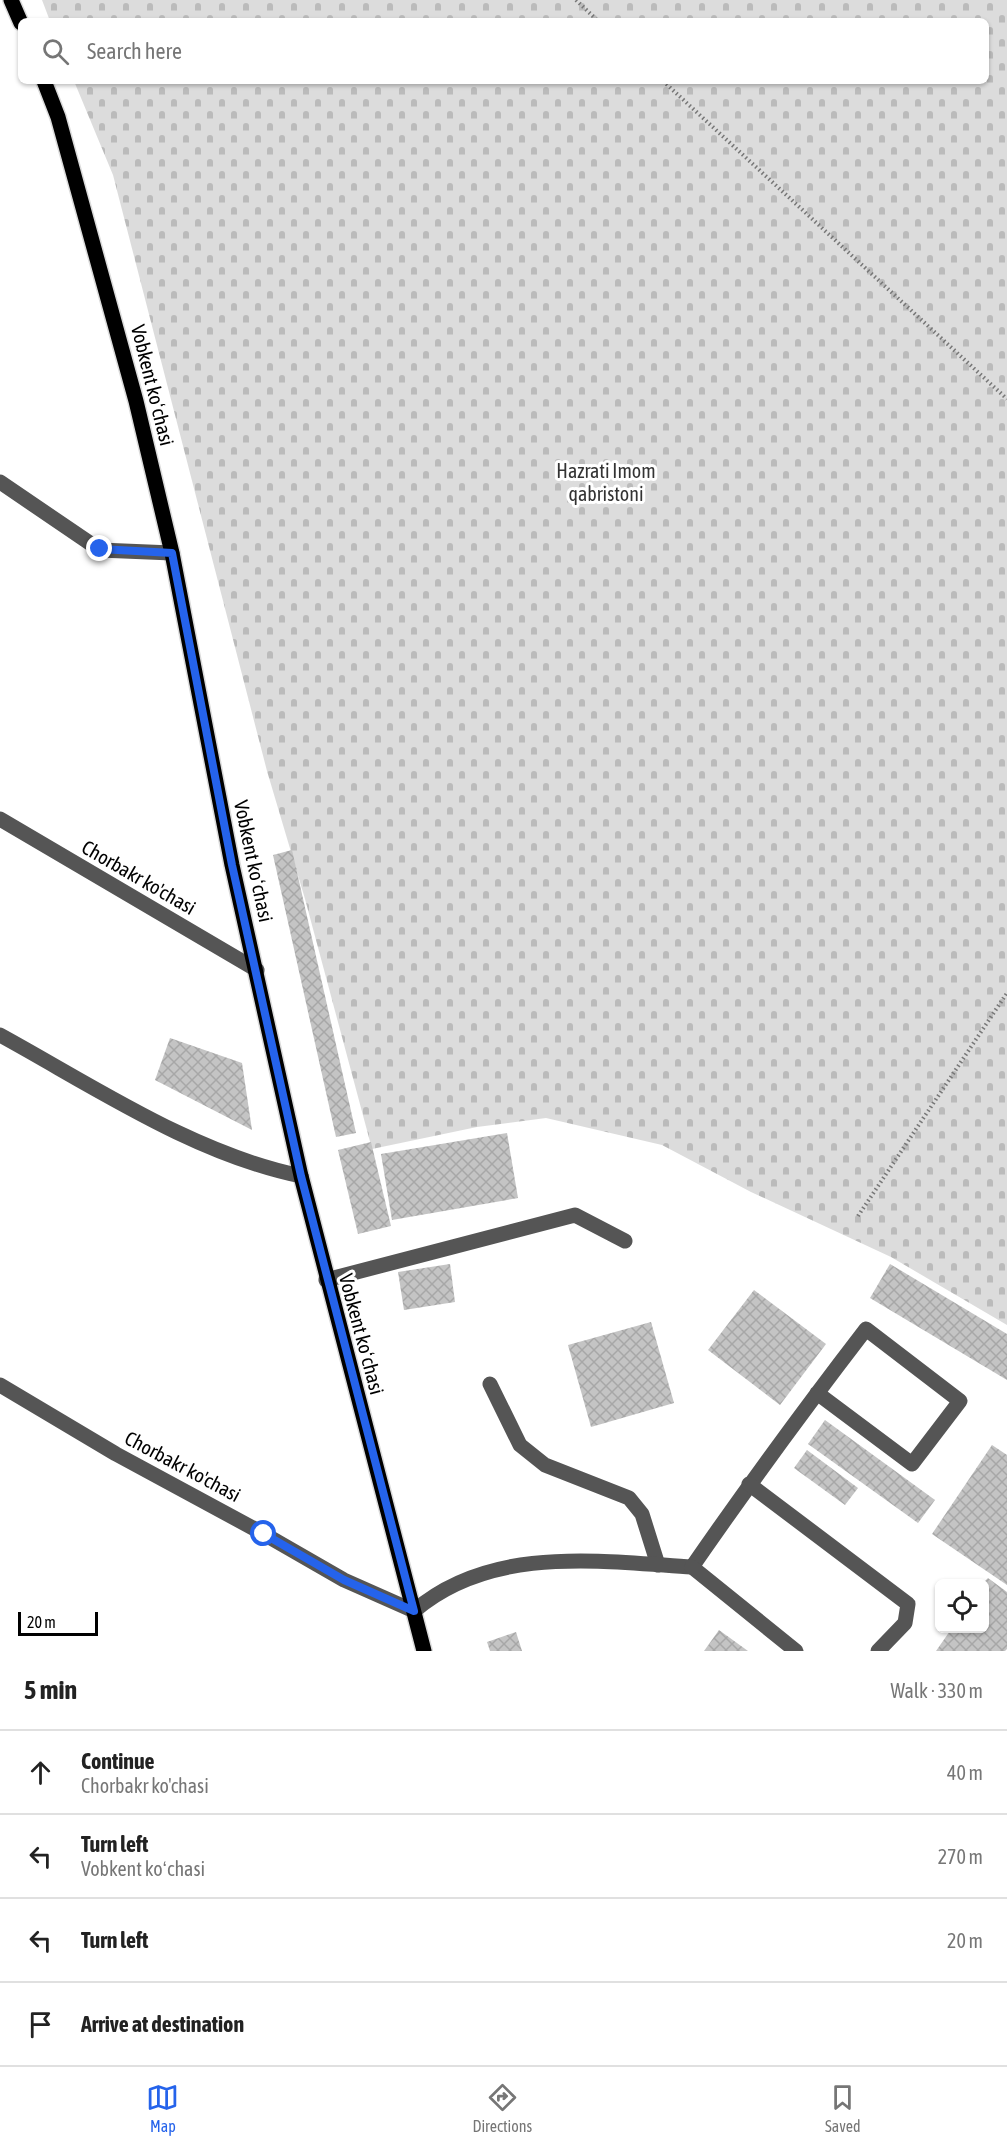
<!DOCTYPE html>
<meta charset="utf-8">
<style>
body{margin:0;font-family:"Asap Condensed",sans-serif;background:#f2f2f2;color:#222}
.controls{position:absolute;right:18px;bottom:18px;display:grid;overflow:hidden;border-radius:9px;box-shadow:0 2px 4px #0004}
.controls button{width:54px;height:54px;display:grid;place-items:center;padding:0;border:0;border-bottom:2px solid #e0e0e0;background:#fff;color:#222;font:30px sans-serif}
.scale{position:absolute;left:18px;bottom:15px;width:80px;box-sizing:border-box;padding-left:6px;border:3px solid #000;border-top:0;font-size:16px;line-height:21px;white-space:nowrap;color:#000;-webkit-text-stroke:4px #fff;paint-order:stroke}
.stop{position:absolute;width:18px;height:18px;margin:-14px;border:4px solid #2563eb;border-radius:50%;background:#fff}
.stop.end{background:#2563eb;border-color:#fff;box-shadow:0 2px 6px #0008}
.list{margin:0;padding:0;list-style:none}
h2{display:flex;justify-content:space-between;align-items:center;height:78px;margin:0;padding:0 24px;font-size:26px}
h2 small{font-size:20px;font-weight:400;color:#767676}
.list li{display:grid;grid-template-columns:39px 1fr auto;gap:18px;align-items:center;box-sizing:border-box;height:84px;padding:0 24px;border-top:2px solid #e0e0e0}
.list b{display:block;font-size:22px;white-space:nowrap}
.list p{margin:0;font-size:20px;white-space:nowrap;color:#767676}
.list em{font-size:20px;font-style:normal;color:#767676}
.icon{flex:none;width:33px;height:33px;fill:none;stroke:currentColor;stroke-width:2;stroke-linecap:round;stroke-linejoin:round}
.map{position:relative;flex:none;width:1007px;height:1651px;overflow:hidden}
.search{position:absolute;background:#fff;box-shadow:0 2px 4px #0004;left:18px;right:18px;top:18px;height:66px;display:flex;align-items:center;gap:15px;box-sizing:border-box;padding:0 21px;border-radius:9px;color:#767676;font-size:22px}
.sheet{height:414px;background:#fff}
nav{display:flex;justify-content:space-around;align-items:center;box-sizing:border-box;height:84px;border-top:2px solid #e0e0e0;background:#fff;font-size:16px;color:#767676}
nav a{display:grid;justify-items:center;gap:3px}
nav .on{color:#2563eb}
.map>svg:first-child{display:block}
</style>
<div class="map">
<svg width="1007" height="1651" viewBox="0 0 1007 1651">
<defs>
<pattern id="cemetery-stones" width="16" height="16" patternUnits="userSpaceOnUse" patternTransform="scale(1.5)"><rect width="16" height="16" fill="#dcdcdc"/><path d="M2 7V4a2 2 0 0 1 4 0v3zM10 15v-3a2 2 0 0 1 4 0v3z" fill="#bbb"/></pattern>
<pattern id="building-cross-hatch" width="8" height="8" patternUnits="userSpaceOnUse" patternTransform="scale(1.5)"><rect width="8" height="8" fill="#c4c4c4"/><path d="M0 0l8 8M0 8l8-8" fill="none" stroke="#a7a7a7"/></pattern>
</defs>
<rect width="100%" height="100%" fill="#fff"/>
<polygon fill="url(#cemetery-stones)" points="42,0 1007,0 1007,1325 891,1257 751,1192 662,1145 546,1118 477,1127 372,1149 305,899 267,771 113,175 74,81 986,81 986,21 50,21"/>
<g fill="url(#building-cross-hatch)">
<polygon points="292,850 356,1133 336,1137 273,855"/>
<polygon points="170,1038 242,1063 252,1130 155,1080"/>
<polygon points="507,1133 518,1198 392,1220 381,1154"/>
<polygon points="371,1142 391,1226 358,1234 338,1150"/>
<polygon points="450,1264 455,1302 404,1310 398,1272"/>
<polygon points="890,1264 1007,1334 1007,1380 870,1298"/>
<polygon points="754,1290 826,1344 780,1405 708,1350"/>
<polygon points="651,1322 674,1403 591,1427 568,1345"/>
<polygon points="825,1420 935,1500 918,1523 808,1444"/>
<polygon points="992,1445 1007,1455 1007,1585 932,1534"/>
<polygon points="807,1450 858,1488 845,1505 794,1468"/>
<polygon points="988,1578 1007,1592 1007,1649 1005,1651 936,1651 952,1628 984,1628 984,1582"/>
<polygon points="719,1630 748,1651 704,1651"/>
<polygon points="516,1632 522,1651 490,1651 487,1642"/>
</g>
<g fill="none" stroke-linecap="round" stroke-linejoin="round">
<defs>
<g id="major">
<polyline points="11,0 21,23"/>
<polyline points="44,81 58,117 136,401 172,553 232,865 301,1176 424,1651"/>
</g>
</defs>
<use href="#major" stroke="#dbdbdb" stroke-width="18"/>
<g stroke="#777" stroke-width="4" stroke-dasharray="1.5 3" stroke-linecap="butt">
<polyline points="576,0 598,21"/>
<polyline points="663,81 1007,399"/>
<polyline points="858,1216 1007,993"/>
</g>
<g stroke="#555" stroke-width="15">
<polyline points="0,482 100,550 172,553"/>
<polyline points="0,819 257,970"/>
<path d="M0,1035C95,1087 194,1154 301,1176"/>
<polyline points="326,1280 575,1215 625,1241"/>
<polyline points="490,1384 520,1445 545,1465 629,1498 642,1514 658,1565"/>
<path d="M0,1385L116,1454L264,1534L344,1580L414,1611C491,1545 599,1561 692,1567C748,1486 806,1407 866,1329L960,1401L912,1464L817,1393"/>
<polyline points="749,1484 908,1604 905,1623 878,1651"/>
<polyline points="692,1567 796,1651"/>
</g>
<use href="#major" stroke="#000" stroke-width="15"/>
</g>
<g fill="none" stroke-linecap="round" stroke-linejoin="round">
<polyline stroke="#2563eb" stroke-width="8" points="100,549 172,553 232,865 301,1176 414,1611 344,1580 264,1534"/>
</g>
<g text-anchor="middle" dominant-baseline="central" stroke-width="6" stroke-linejoin="round" paint-order="stroke">
<g font-size="20" fill="#000" stroke="#fff">
<text transform="translate(153 385) rotate(76)">Vobkent koʻchasi</text>
<text transform="translate(254 861) rotate(78)">Vobkent koʻchasi</text>
<text transform="translate(139 877) rotate(30)">Chorbakr ko'chasi</text>
<text transform="translate(362 1334) rotate(75)">Vobkent koʻchasi</text>
<text transform="translate(183 1466) rotate(28)">Chorbakr ko'chasi</text>
</g>
<g font-size="20" fill="#333" stroke="#fff">
<text x="606" y="470">Hazrati Imom<tspan x="606" dy="23">qabristoni</tspan></text>
</g>
</g>
</svg>
<div class="controls">
<button><svg class="icon" aria-label="locate" viewBox="0 0 24 24"><circle cx="12" cy="12" r="6"/><path d="M12 2v4M12 18v4M2 12h4M18 12h4"/></svg></button>
</div>
<div class="scale">20 m</div>
<div class="stop" style="left:264px;top:1534px"></div>
<div class="stop end" style="left:100px;top:549px"></div>
<div class="search"><svg class="icon" aria-label="search" viewBox="0 0 24 24"><circle cx="10" cy="10" r="6"/><path d="M15 15l6 6"/></svg>Search here</div>
</div>
<section class="sheet">
<h2>5 min<small>Walk · 330 m</small></h2>
<ul class="list">
<li><svg class="icon" aria-label="ahead" viewBox="0 0 24 24"><path d="M12 20V5M6 11l6-6 6 6"/></svg><div><b>Continue</b><p>Chorbakr ko'chasi</p></div><em>40 m</em></li>
<li><svg class="icon" aria-label="left" viewBox="0 0 24 24"><path d="M17 20v-9H6M10 6l-5 5 5 5"/></svg><div><b>Turn left</b><p>Vobkent koʻchasi</p></div><em>270 m</em></li>
<li><svg class="icon" aria-label="left" viewBox="0 0 24 24"><path d="M17 20v-9H6M10 6l-5 5 5 5"/></svg><div><b>Turn left</b></div><em>20 m</em></li>
<li><svg class="icon" aria-label="arrive" viewBox="0 0 24 24"><path d="M6 21V4h12l-3 4 3 4H6"/></svg><div><b>Arrive at destination</b></div></li>
</ul>
</section>
<nav>
<a class="on"><svg class="icon" aria-label="map" viewBox="0 0 24 24"><path d="M3 6l6-2 6 2 6-2v14l-6 2-6-2-6 2zM9 4v14M15 6v14"/></svg>Map</a>
<a><svg class="icon" aria-label="directions" viewBox="0 0 24 24"><path d="M12 3l9 9-9 9-9-9zM9 14v-3h6M13 9l2 2-2 2"/></svg>Directions</a>
<a><svg class="icon" aria-label="saved" viewBox="0 0 24 24"><path d="M7 4h10v16l-5-4-5 4z"/></svg>Saved</a>
</nav>
